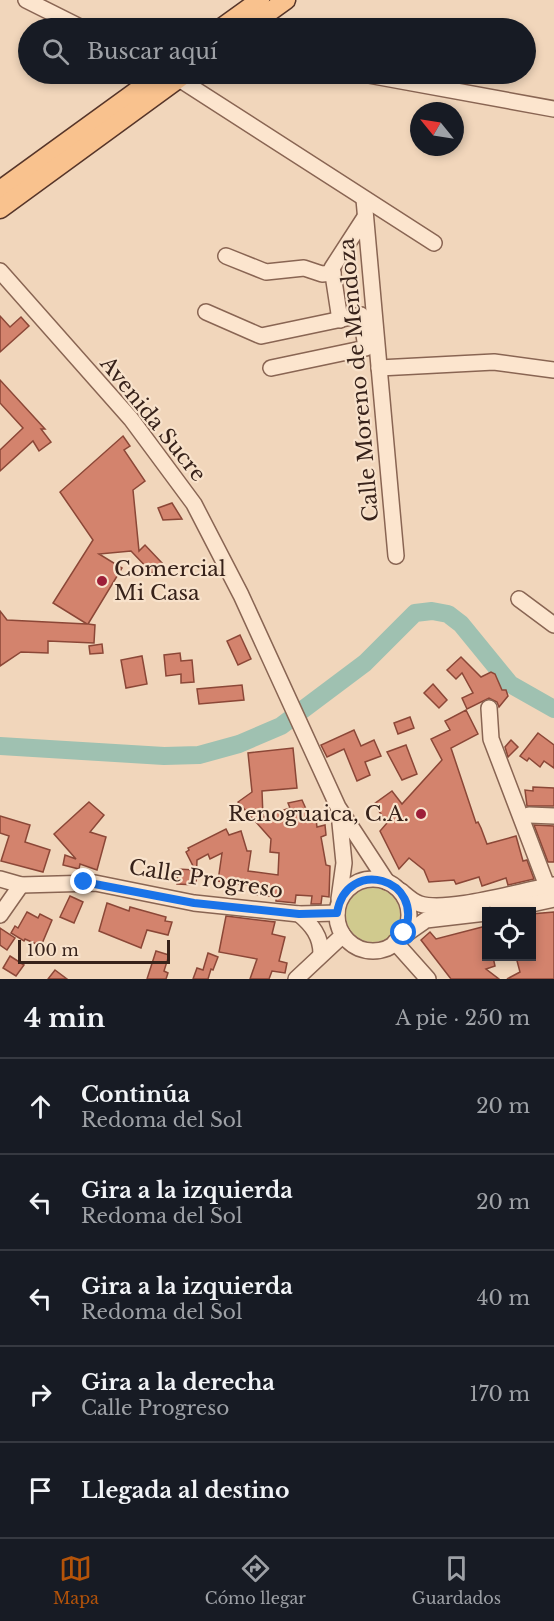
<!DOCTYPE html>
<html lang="es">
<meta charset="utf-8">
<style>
body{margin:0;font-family:"Libre Baskerville",serif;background:#242831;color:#f1f3f6}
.controls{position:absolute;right:18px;bottom:18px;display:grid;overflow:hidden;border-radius:0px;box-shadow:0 3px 9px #0003}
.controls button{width:54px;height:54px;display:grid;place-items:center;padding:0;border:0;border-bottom:2px solid #363941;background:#171b24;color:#f1f3f6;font:30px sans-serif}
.compass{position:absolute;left:410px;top:102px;width:54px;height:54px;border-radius:50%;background:#171b24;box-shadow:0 3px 9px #0003;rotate:300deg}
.scale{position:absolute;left:18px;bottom:15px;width:152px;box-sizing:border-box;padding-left:6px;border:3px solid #37221a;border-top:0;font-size:16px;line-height:21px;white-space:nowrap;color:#37221a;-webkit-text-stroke:4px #f8e2cb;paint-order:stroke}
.stop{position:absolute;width:18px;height:18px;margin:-14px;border:4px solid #1a73e8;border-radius:50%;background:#fff}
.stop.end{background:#1a73e8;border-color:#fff;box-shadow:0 2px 6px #0008}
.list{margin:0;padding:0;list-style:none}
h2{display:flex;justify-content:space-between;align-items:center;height:78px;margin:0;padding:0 24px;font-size:26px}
h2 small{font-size:20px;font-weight:400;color:#9ea1a6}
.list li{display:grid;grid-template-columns:39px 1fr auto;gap:18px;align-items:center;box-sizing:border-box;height:96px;padding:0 24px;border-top:2px solid #363941}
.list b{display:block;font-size:22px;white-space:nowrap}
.list p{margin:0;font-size:20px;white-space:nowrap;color:#9ea1a6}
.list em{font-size:20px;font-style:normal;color:#9ea1a6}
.icon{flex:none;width:33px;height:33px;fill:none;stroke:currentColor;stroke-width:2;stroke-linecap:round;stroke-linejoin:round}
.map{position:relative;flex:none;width:554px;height:979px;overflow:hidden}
.search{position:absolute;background:#171b24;box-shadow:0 3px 9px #0003;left:18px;right:18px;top:18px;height:66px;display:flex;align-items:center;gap:15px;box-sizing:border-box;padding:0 21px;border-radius:33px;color:#9ea1a6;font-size:22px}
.sheet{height:558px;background:#171b24}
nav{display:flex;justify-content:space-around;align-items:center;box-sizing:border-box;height:84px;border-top:2px solid #363941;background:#171b24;font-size:16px;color:#9ea1a6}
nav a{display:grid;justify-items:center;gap:3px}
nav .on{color:#b45309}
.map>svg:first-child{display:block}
</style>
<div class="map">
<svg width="554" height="979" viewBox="0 0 554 979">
<rect width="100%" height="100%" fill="#f1d6bb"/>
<circle fill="#d0ca8e" cx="373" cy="915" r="27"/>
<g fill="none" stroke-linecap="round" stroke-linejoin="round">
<polyline stroke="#9fc1b1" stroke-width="18" points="0,746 164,756 199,755 239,744 281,726 365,663 415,613 432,611 448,614 461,624 510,684 554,709"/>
</g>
<g fill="#d3836d" stroke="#8b4737" stroke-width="1.5">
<polygon points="0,316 10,327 21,317 29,326 0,352"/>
<polygon points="0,380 45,429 41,429 51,442 39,451 33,441 0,471 0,450 23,428 0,403"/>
<polygon points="123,436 130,446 124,450 145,481 133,490 139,551 145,545 162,563 152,573 131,551 99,554 122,568 88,624 95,625 94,643 48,641 48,653 21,652 0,666 0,611 7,620 87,624 53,603 93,540 60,492"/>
<polygon points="172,503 182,519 163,520 158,508"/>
<polygon points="240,635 251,659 238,665 227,641"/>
<polygon points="102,644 103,653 90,654 89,646"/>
<polygon points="180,653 181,661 192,660 194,682 181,683 181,674 166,676 164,655"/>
<polygon points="142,656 147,684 126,688 121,660"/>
<polygon points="461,657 481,677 491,672 495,674 502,690 506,690 508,696 499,707 497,702 489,698 467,709 462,698 473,693 462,673 456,679 447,670"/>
<polygon points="433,684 447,700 439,708 424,693"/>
<polygon points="242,685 244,700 199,704 197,689"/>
<polygon points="466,710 478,734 451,748 476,823 478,822 481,828 487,844 516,836 523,861 527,860 534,879 508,885 506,878 482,886 479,877 456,884 454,880 429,882 424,870 409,858 399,869 380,831 387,823 374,804 392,791 402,804 442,760 431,739 450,730 445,721"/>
<polygon points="410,717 414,728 398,734 394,723"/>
<polygon points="354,730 361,746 374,740 381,756 365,762 370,775 357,781 344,749 327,757 321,745"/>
<polygon points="538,733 554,745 554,768 544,761 540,767 529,758 527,761 520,756"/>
<polygon points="511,740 518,747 508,757 505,747"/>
<polygon points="406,745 417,774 402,780 387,752"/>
<polygon points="293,748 297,788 262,791 263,817 290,808 288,803 302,800 311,820 316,819 317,827 325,825 326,835 321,837 326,865 330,866 329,897 322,896 321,904 311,904 312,896 296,895 295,903 276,901 276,897 252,894 253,886 218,881 222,853 210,859 208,854 197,860 196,885 177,884 178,869 195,870 186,852 189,850 188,848 226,829 229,835 241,831 247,851 251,851 248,871 278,875 279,853 270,852 271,839 238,802 252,792 248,753"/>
<polygon points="533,787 554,788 554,806 527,806 525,790 533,791"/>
<polygon points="89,802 104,815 90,832 106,837 97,870 80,864 79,869 63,865 65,855 76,859 54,834"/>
<polygon points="0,816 30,825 25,842 50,850 43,872 1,861 9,836 0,833"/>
<polygon points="534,825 554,826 554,862 548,862"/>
<polygon points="70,896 83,902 74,923 60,917"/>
<polygon points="107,903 129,911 130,907 166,917 165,921 172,922 168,935 147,930 141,948 99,931"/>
<polygon points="27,912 38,918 40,914 52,920 41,946 25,939 24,941 11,933 15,926 18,928"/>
<polygon points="554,912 554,979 507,979 520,972 516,957 531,957 531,914"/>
<polygon points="226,916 275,922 272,934 285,937 279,961 287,963 285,973 272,971 269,979 250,979 257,959 219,952"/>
<polygon points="486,926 486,957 493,957 495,966 486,969 499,979 451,979 421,940 430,932 436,939"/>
<polygon points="0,928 15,938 7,950 0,945"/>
<polygon points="156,951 169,955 164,971 168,973 166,979 147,979"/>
<polygon points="208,953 218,957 213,970 211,969 208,979 193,979 197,968 203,970"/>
<polygon points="10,956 24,965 16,976 3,968"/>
<polygon points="55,970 67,979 48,979"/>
</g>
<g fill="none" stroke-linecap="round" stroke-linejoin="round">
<defs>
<g id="minor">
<polyline points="26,0 82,28"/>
<polyline points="363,74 554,109"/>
<polyline points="179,79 434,243"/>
<polyline points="364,199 396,556"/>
<polyline points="226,256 266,272 304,268 322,274 333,273"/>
<polyline points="0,271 131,419 194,504 241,595 338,807 387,882"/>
<polyline points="206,312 261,336 361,315 366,348 271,368"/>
<polyline points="340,320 332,268 365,217"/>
<polyline points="379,368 494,362 554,370"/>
<polyline points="519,599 554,625"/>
<polyline points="489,708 491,739 547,886"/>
<polyline points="339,813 344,863 339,899"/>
<polyline points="529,815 554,816"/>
<polyline points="0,879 21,885 95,883 194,903 299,914 337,913"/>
<circle cx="373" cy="915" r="36"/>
<path d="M401,891C407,896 413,902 420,904C448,913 523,890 554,885"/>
<polyline points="495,912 554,899"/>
<path d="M299,914C312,925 321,936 321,954"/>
<polyline points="0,915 21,885"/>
<polyline points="403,936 426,920 486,913"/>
<polyline points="395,942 428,979"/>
<polyline points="296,979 343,935"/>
</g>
<g id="major">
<polyline points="221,28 260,0"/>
<polyline points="247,28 286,0"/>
<polyline points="0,190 160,74"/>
<polyline points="0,209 185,74"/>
</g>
</defs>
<use href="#minor" stroke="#896553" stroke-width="18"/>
<use href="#major" stroke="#563529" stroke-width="21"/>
<use href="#minor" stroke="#fce5ce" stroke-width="15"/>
<use href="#major" stroke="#f9c28e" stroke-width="18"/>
</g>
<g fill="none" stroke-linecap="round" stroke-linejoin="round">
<path stroke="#1a73e8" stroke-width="8" d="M84,882L194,903L299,914L337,913C346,856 427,878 404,933"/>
</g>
<g fill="#9d1f39" stroke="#f8e2cb" stroke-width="2">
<circle cx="102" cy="581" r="6"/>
<circle cx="421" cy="814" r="6"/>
</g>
<g text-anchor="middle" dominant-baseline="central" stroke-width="4.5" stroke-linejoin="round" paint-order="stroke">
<g font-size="21" fill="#37221a" stroke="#f8e2cb">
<text transform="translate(359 380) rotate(-95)">Calle Moreno de Mendoza</text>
<text transform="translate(153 419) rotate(51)">Avenida Sucre</text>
<text transform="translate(206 879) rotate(9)">Calle Progreso</text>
</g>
<g font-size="21" fill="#37221a" stroke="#f8e2cb" text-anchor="start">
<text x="114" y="569">Comercial<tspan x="114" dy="24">Mi Casa</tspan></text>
<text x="409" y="814" text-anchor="end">Renoguaica, C.A.</text>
</g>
</g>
</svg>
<div class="controls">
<button><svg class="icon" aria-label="locate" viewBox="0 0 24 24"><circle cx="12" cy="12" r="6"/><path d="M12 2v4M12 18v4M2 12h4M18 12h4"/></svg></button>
</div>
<svg class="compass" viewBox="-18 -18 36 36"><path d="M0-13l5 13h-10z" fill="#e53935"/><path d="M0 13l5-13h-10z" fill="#9ea1a6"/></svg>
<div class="scale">100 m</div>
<div class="stop" style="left:404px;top:933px"></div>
<div class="stop end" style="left:84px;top:882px"></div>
<div class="search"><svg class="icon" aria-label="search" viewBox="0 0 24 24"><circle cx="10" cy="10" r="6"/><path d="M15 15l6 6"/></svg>Buscar aquí</div>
</div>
<section class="sheet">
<h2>4 min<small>A pie · 250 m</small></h2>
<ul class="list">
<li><svg class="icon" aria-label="ahead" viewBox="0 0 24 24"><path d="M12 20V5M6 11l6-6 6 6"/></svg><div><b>Continúa</b><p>Redoma del Sol</p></div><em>20 m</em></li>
<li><svg class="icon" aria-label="left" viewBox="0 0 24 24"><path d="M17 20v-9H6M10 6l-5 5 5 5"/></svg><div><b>Gira a la izquierda</b><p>Redoma del Sol</p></div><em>20 m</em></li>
<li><svg class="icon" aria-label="left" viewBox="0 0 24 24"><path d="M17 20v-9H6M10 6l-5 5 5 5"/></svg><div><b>Gira a la izquierda</b><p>Redoma del Sol</p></div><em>40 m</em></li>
<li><svg class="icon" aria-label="right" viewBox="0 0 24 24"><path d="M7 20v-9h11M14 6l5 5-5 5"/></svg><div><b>Gira a la derecha</b><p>Calle Progreso</p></div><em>170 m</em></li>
<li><svg class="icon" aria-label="arrive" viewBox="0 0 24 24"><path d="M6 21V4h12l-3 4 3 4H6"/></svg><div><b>Llegada al destino</b></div></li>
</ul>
</section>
<nav>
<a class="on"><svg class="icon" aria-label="map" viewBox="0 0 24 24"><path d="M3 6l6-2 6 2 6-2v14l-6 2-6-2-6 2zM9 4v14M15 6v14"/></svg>Mapa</a>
<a><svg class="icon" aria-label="directions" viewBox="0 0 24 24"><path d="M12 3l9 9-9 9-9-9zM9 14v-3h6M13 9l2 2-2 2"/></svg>Cómo llegar</a>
<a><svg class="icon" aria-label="saved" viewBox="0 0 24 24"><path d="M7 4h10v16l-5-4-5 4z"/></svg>Guardados</a>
</nav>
